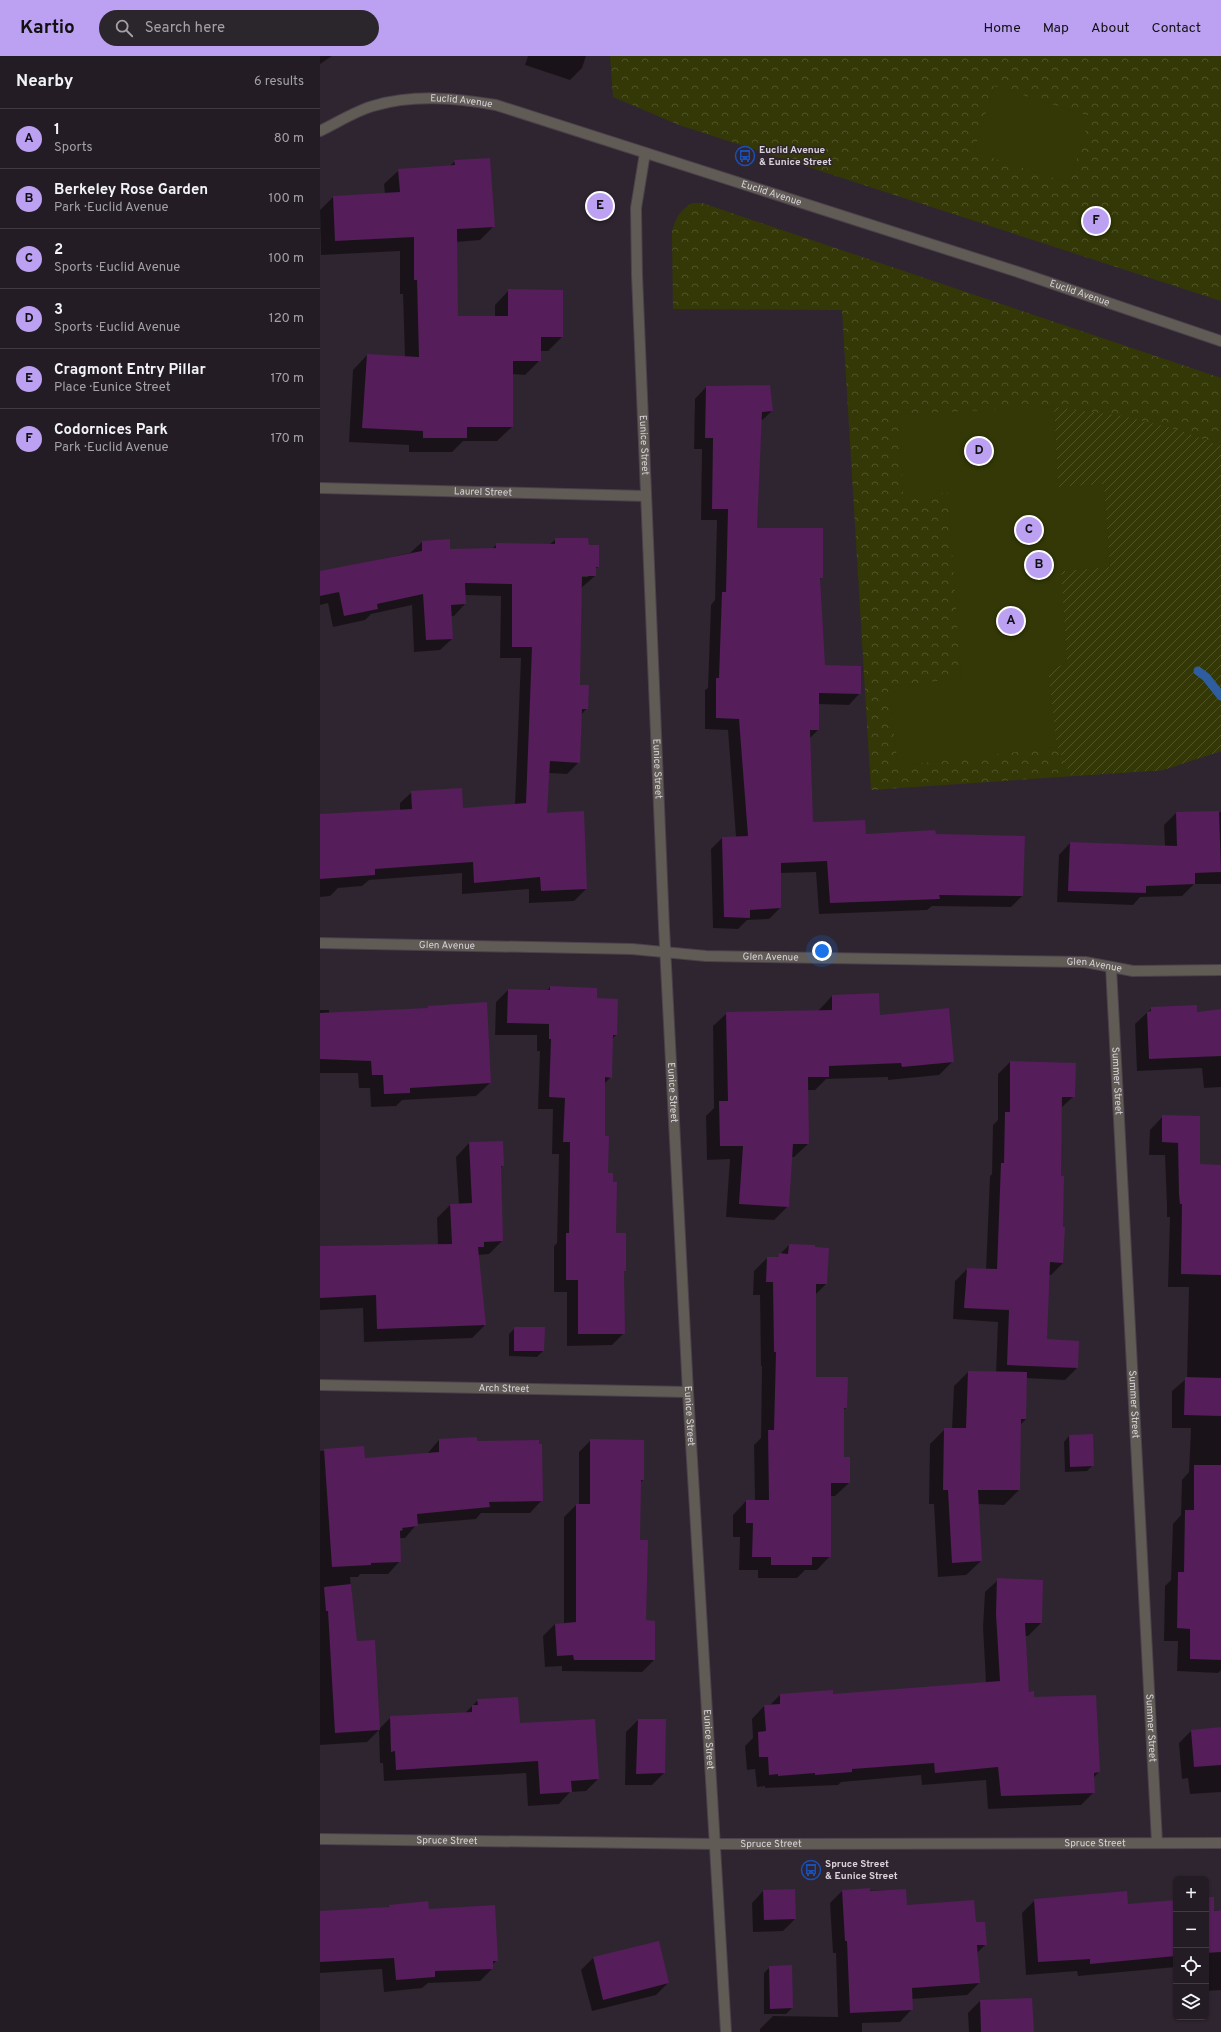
<!DOCTYPE html>
<meta charset="utf-8">
<style>
body{margin:0;font-family:Overpass,sans-serif;background:#2b252c;color:#f1f3f6}
.controls{position:absolute;right:12px;bottom:12px;display:grid;overflow:hidden;border-radius:6px;box-shadow:0 1px 3px #0004}
.controls button{width:36px;height:36px;display:grid;place-items:center;padding:0;border:0;border-bottom:1px solid #403a41;background:#231c24;color:#f1f3f6;font:20px sans-serif}
.you{position:absolute;left:502px;top:895px;width:14px;height:14px;margin:-10px;border:3px solid #fff;border-radius:50%;background:#1a73e8;box-shadow:0 0 0 6px #1a73e833}
.badge{display:grid;place-items:center;width:26px;height:26px;border-radius:50%;background:#bca0f2;color:#111;font-size:13px;font-weight:700}
.pin{position:absolute;translate:-50% -50%;border:2px solid #fff;box-shadow:0 1px 4px #0006}
.list{margin:0;padding:0;list-style:none}
h2{display:flex;justify-content:space-between;align-items:center;height:52px;margin:0;padding:0 16px;font-size:17px}
h2 small{font-size:13px;font-weight:400;color:#a3a1a6}
.list li{display:grid;grid-template-columns:26px 1fr auto;gap:12px;align-items:center;box-sizing:border-box;height:60px;padding:0 16px;border-top:1px solid #403a41}
.list b{display:block;font-size:15px;white-space:nowrap}
.list p{margin:0;font-size:13px;white-space:nowrap;color:#a3a1a6}
.list em{font-size:13px;font-style:normal;color:#a3a1a6}
.icon{flex:none;width:22px;height:22px;fill:none;stroke:currentColor;stroke-width:2;stroke-linecap:round;stroke-linejoin:round}
.map{position:relative;flex:none;width:901px;height:1976px;overflow:hidden}
header{display:flex;align-items:center;gap:24px;box-sizing:border-box;height:56px;padding:0 20px;background:#bca0f2;color:#111}
header strong{font-size:19px}
nav{display:flex;gap:22px;margin-inline-start:auto;font-size:14px}
.search{width:280px;height:36px;background:#2b252c;display:flex;align-items:center;gap:10px;box-sizing:border-box;padding:0 14px;border-radius:22px;color:#a3a1a6;font-size:15px}
main{display:flex}
aside{flex:1;background:#231c24}
.map>svg:first-child{display:block}
</style>
<header>
<strong>Kartio</strong>
<div class="search"><svg class="icon" aria-label="search" viewBox="0 0 24 24"><circle cx="10" cy="10" r="6"/><path d="M15 15l6 6"/></svg>Search here</div>
<nav><a>Home</a><a>Map</a><a>About</a><a>Contact</a></nav>
</header>
<main>
<aside>
<h2>Nearby<small>6 results</small></h2>
<ul class="list">
<li><span class="badge">A</span><div><b>1</b><p>Sports</p></div><em>80 m</em></li>
<li><span class="badge">B</span><div><b>Berkeley Rose Garden</b><p>Park · Euclid Avenue</p></div><em>100 m</em></li>
<li><span class="badge">C</span><div><b>2</b><p>Sports · Euclid Avenue</p></div><em>100 m</em></li>
<li><span class="badge">D</span><div><b>3</b><p>Sports · Euclid Avenue</p></div><em>120 m</em></li>
<li><span class="badge">E</span><div><b>Cragmont Entry Pillar</b><p>Place · Eunice Street</p></div><em>170 m</em></li>
<li><span class="badge">F</span><div><b>Codornices Park</b><p>Park · Euclid Avenue</p></div><em>170 m</em></li>
</ul>
</aside>
<div class="map">
<svg width="901" height="1976" viewBox="0 0 901 1976">
<defs>
<pattern id="park-crowns" width="20" height="18" patternUnits="userSpaceOnUse"><rect width="20" height="18" fill="#333806"/><path d="M2 6a3 3 0 1 1 6 0M12 15a3 3 0 1 1 6 0" fill="none" stroke="#50542a"/></pattern>
<pattern id="garden-furrows" width="10" height="10" patternUnits="userSpaceOnUse"><rect width="10" height="10" fill="#333806"/><path d="M-1 1l2-2M0 10L10 0M9 11l2-2" fill="none" stroke="#50542a"/></pattern>
</defs>
<rect width="100%" height="100%" fill="#2f2530"/>
<g fill="url(#park-crowns)">
<polygon points="290,0 901,0 901,245 359,69 293,41"/>
<path d="M372,147H382L901,322V695L843,714L551,734L522,254L353,253L352,176C355,163 360,154 372,147Z"/>
</g>
<polygon fill="url(#garden-furrows)" points="734,351 803,360 859,374 901,390 901,695 843,714 751,720 737,691 728,612 747,608 741,515 790,511 738,432"/>
<g fill="#333806">
<polygon points="674,30 770,60 749,127 654,96"/>
<polygon points="734,351 738,431 784,428 790,511 741,515 747,608 728,612 737,691 578,710 568,631 641,622 628,437 583,439 580,358"/>
</g>
<g fill="#0007" fill-rule="evenodd">
<polygon points="0,0 12,0 0,8"/>
<polygon points="208,0 266,0 262,12 250,24 205,9"/>
<polygon points="135,105 174,170 160,184 136,186 137,261 175,261 175,249 189,234 242,281 228,295 220,295 220,304 205,319 192,318 192,371 177,385 143,385 132,396 89,396 89,389 29,386 33,314 47,299 85,302 83,238 80,238 80,195 1,199 0,154 13,141 65,138 64,128 79,114 129,111"/>
<polygon points="386,331 452,355 440,366 436,473 502,521 499,524 504,610 540,637 529,649 498,648 498,674 489,683 492,767 545,779 615,779 702,840 691,851 612,850 607,854 499,858 496,816 460,817 460,852 449,863 427,864 418,873 393,872 391,793 402,782 416,781 408,674 385,673 385,634 388,632 391,549 395,544 397,464 381,464 382,393 374,393 375,343"/>
<path d="M236,483L268,490L278,511L275,513V520L261,532L259,630L267,652L261,659L259,706L247,718L229,717L226,758L266,833L254,845L209,847V833L142,838V817L49,824L42,830L18,832L10,840L0,841V743V759L80,754V747L92,736L142,753L195,749L201,602H180L181,540L145,539V548L134,560H130L132,583L120,594L94,596L92,549L51,558L45,564L13,571L8,547L0,549V516L90,497L102,486L129,495L172,493L177,488L229,489ZM257,519H268V521H257Z"/>
<polygon points="901,756 901,828 874,828 862,840 820,841 813,849 737,846 739,799 750,787 845,790 844,769 856,757"/>
<polygon points="230,931 276,943 297,944 296,979 292,983 291,1021 284,1028 284,1081 295,1178 305,1214 303,1217 304,1277 292,1289 247,1290 247,1236 234,1236 234,1190 237,1187 239,1098 232,1098 233,1053 218,1053 220,995 217,995 217,979 175,979 176,946 188,934 227,935"/>
<polygon points="558,938 559,960 633,1005 619,1019 568,1024 568,1021 506,1023 495,1034 487,1034 488,1088 474,1101 471,1101 468,1150 454,1164 406,1161 410,1103 387,1104 386,1060 394,1052 393,970 407,957 498,955 512,940"/>
<polygon points="166,948 170,1027 156,1040 82,1044 76,1050 51,1051 50,1032 39,1032 38,1017 0,1017 0,954 9,954 9,958 106,953 109,951"/>
<polygon points="832,952 876,957 901,954 901,1031 884,1032 882,1012 817,1015 815,968"/>
<polygon points="690,1006 754,1040 741,1052 740,1121 743,1207 731,1219 728,1219 726,1284 758,1286 757,1312 745,1324 706,1322 706,1363 700,1369 699,1434 684,1449 658,1448 661,1505 646,1519 618,1521 614,1448 609,1448 610,1388 625,1373 632,1373 634,1330 648,1316 676,1317 678,1266 633,1263 635,1225 647,1213 666,1214 670,1120 672,1118 673,1069 678,1064 678,1018"/>
<polygon points="843,1060 879,1109 901,1110 901,1614 898,1617 857,1615 858,1585 844,1585 845,1530 851,1524 853,1468 861,1459 862,1424 869,1416 871,1372 852,1372 852,1335 867,1322 869,1231 848,1231 850,1161 847,1161 847,1151 845,1099 829,1099 830,1074"/>
<polygon points="149,1087 183,1109 180,1113 182,1185 169,1198 158,1199 165,1269 152,1282 44,1286 43,1252 0,1254 0,1191 118,1190 117,1162 130,1149 139,1149 136,1101"/>
<polygon points="469,1189 506,1228 495,1239 495,1322 526,1352 523,1354 523,1402 529,1427 515,1440 510,1440 510,1500 497,1514 485,1514 477,1522 438,1522 438,1514 419,1514 420,1481 413,1481 413,1459 426,1445 435,1445 434,1389 441,1382 442,1310 441,1310 440,1239 433,1239 434,1215 447,1202 456,1202"/>
<polygon points="195,1272 223,1295 217,1301 189,1300 189,1278"/>
<polygon points="749,1380 773,1409 767,1415 745,1416 744,1386"/>
<polygon points="119,1384 156,1386 222,1444 210,1457 161,1457 156,1463 97,1468 85,1482 80,1482 80,1505 68,1518 40,1518 38,1521 30,1521 36,1586 59,1673 71,1661 144,1658 158,1644 199,1668 278,1723 266,1735 250,1736 239,1748 208,1750 206,1717 64,1725 63,1707 60,1707 59,1674 47,1686 0,1689 0,1395 43,1391 44,1403 107,1398"/>
<polygon points="271,1384 323,1424 320,1427 319,1485 325,1565 334,1604 322,1616 242,1615 242,1610 225,1611 223,1580 235,1568 244,1568 244,1461 256,1449 259,1449 259,1396"/>
<polygon points="678,1524 721,1567 708,1580 705,1580 709,1637 779,1716 773,1722 774,1736 761,1749 668,1753 666,1724 602,1729 601,1719 521,1726 518,1729 445,1732 445,1730 437,1731 435,1713 427,1714 425,1690 433,1682 432,1663 444,1650 450,1649 460,1639 512,1639 666,1627 663,1571 665,1536"/>
<polygon points="318,1664 344,1717 332,1729 305,1729 306,1676"/>
<polygon points="901,1672 901,1736 870,1738 868,1722 862,1723 859,1687 871,1675"/>
<polygon points="585,1834 586,1850 655,1867 666,1888 657,1897 659,1927 647,1939 592,1943 592,1953 580,1966 542,1967 542,1976 440,1976 440,1973 453,1960 518,1961 516,1897 513,1897 510,1847 522,1835"/>
<polygon points="443,1835 475,1863 463,1875 433,1876 432,1847"/>
<polygon points="886,1842 893,1855 901,1854 901,1934 886,1935"/>
<polygon points="715,1844 807,1849 856,1845 856,1911 758,1920 757,1915 706,1919 702,1857"/>
<polygon points="69,1850 108,1854 177,1904 172,1909 172,1913 160,1925 108,1927 102,1932 64,1936 62,1913 0,1917 0,1856 67,1852"/>
<polygon points="338,1887 348,1927 336,1939 272,1955 261,1914 273,1902"/>
<polygon points="450,1911 472,1952 466,1958 444,1958 444,1917"/>
<polygon points="660,1945 713,1976 649,1976 648,1957"/>
</g>
<g fill="none" stroke-linecap="round" stroke-linejoin="round">
<polyline stroke="#2e5e9f" stroke-width="9" points="878,615 886,621 901,640"/>
</g>
<g fill="#551d5a">
<polygon points="170,102 175,171 137,173 138,260 188,260 188,233 243,234 243,281 221,281 221,305 193,305 193,371 147,371 147,382 103,382 103,375 42,372 47,298 99,301 97,224 94,224 94,181 15,185 13,140 80,136 78,113 135,109 134,104"/>
<polygon points="450,329 453,355 442,356 437,472 503,472 503,522 500,522 505,609 541,610 541,638 499,637 499,674 490,674 493,766 545,764 546,778 615,774 616,778 705,780 703,840 619,839 620,843 510,847 507,805 461,807 461,852 430,854 430,862 404,861 402,781 428,780 419,663 396,662 396,622 399,622 402,536 406,536 408,453 392,453 393,382 385,382 386,330"/>
<polygon points="235,482 268,482 269,489 279,489 279,511 276,511 276,520 262,520 260,629 269,629 268,653 262,653 260,707 230,705 227,757 264,755 267,833 221,835 220,821 154,827 153,806 55,813 55,819 0,823 0,758 92,753 91,735 142,732 143,752 206,747 212,591 192,591 192,528 145,527 146,548 131,549 133,583 106,584 103,538 57,548 58,553 24,560 19,536 0,540 0,515 102,495 102,485 130,483 130,493 176,492 176,487 235,488"/>
<polygon points="899,755 901,816 875,817 875,828 826,830 826,837 748,835 750,786 857,790 856,756"/>
<polygon points="230,930 277,932 277,942 298,943 297,979 293,979 292,1022 285,1021 285,1080 289,1080 288,1117 293,1117 293,1126 297,1126 296,1177 306,1177 306,1215 304,1215 305,1278 258,1278 258,1224 246,1224 246,1177 249,1177 250,1086 243,1086 245,1042 229,1041 231,983 229,983 229,968 187,967 188,933 230,934"/>
<polygon points="559,937 560,959 629,952 634,1006 582,1011 581,1007 509,1010 509,1021 488,1021 489,1088 473,1088 469,1151 419,1148 423,1090 400,1090 399,1045 408,1045 406,956 512,954 512,939"/>
<polygon points="167,946 171,1027 90,1032 90,1037 64,1038 63,1019 52,1019 51,1005 0,1003 0,957 108,952 108,950"/>
<polygon points="877,949 877,956 901,953 901,1000 829,1003 827,956 831,955 831,951"/>
<polygon points="690,1005 756,1007 755,1041 742,1041 741,1120 744,1120 743,1171 745,1171 743,1207 730,1206 727,1283 759,1285 758,1312 687,1309 689,1254 644,1252 647,1212 677,1213 681,1107 684,1107 685,1056 690,1056"/>
<polygon points="842,1059 880,1060 880,1108 901,1109 901,1219 861,1218 862,1148 860,1148 859,1138 858,1087 842,1086"/>
<polygon points="183,1085 184,1110 181,1110 183,1185 164,1186 164,1191 158,1191 166,1269 57,1273 56,1239 0,1242 0,1190 132,1188 130,1148 152,1147 149,1086"/>
<polygon points="469,1188 495,1189 495,1191 509,1192 507,1228 496,1228 496,1321 528,1321 527,1352 524,1352 524,1401 530,1401 530,1427 511,1427 511,1501 492,1501 492,1509 451,1509 451,1501 432,1501 433,1467 426,1467 426,1444 449,1444 448,1374 454,1374 456,1296 454,1296 453,1226 446,1226 447,1201 458,1201 459,1197 468,1198"/>
<polygon points="194,1271 225,1271 224,1295 194,1295"/>
<polygon points="648,1315 707,1316 706,1363 701,1363 700,1434 658,1434 662,1505 632,1507 628,1434 623,1434 624,1372 646,1372"/>
<polygon points="865,1321 901,1322 901,1360 864,1359"/>
<polygon points="773,1378 774,1410 750,1411 749,1379"/>
<polygon points="157,1381 157,1385 219,1384 219,1388 222,1388 223,1445 169,1446 170,1451 97,1458 98,1470 82,1472 83,1474 80,1475 81,1506 51,1507 51,1509 12,1511 4,1393 44,1390 45,1402 119,1396 119,1383"/>
<polygon points="270,1383 324,1384 324,1424 321,1424 320,1484 328,1484 326,1564 335,1565 335,1604 254,1604 253,1599 237,1600 235,1568 256,1566 256,1448 270,1448"/>
<polygon points="874,1409 901,1409 901,1604 870,1603 870,1573 857,1572 858,1516 864,1516 865,1454 874,1454"/>
<polygon points="677,1522 723,1524 722,1567 705,1567 709,1636 714,1635 714,1641 776,1639 780,1716 774,1717 775,1737 681,1740 678,1711 615,1717 614,1707 532,1713 532,1716 495,1719 495,1717 458,1720 458,1718 449,1719 448,1701 439,1701 438,1676 446,1675 444,1649 460,1648 460,1638 513,1634 513,1638 680,1625 676,1558"/>
<polygon points="31,1528 37,1585 55,1584 60,1674 15,1677 8,1555 6,1555 4,1531"/>
<polygon points="198,1641 200,1667 275,1663 279,1723 251,1725 252,1736 220,1738 218,1705 76,1714 75,1695 71,1696 70,1660 152,1656 152,1649 158,1649 157,1643"/>
<polygon points="318,1663 346,1663 345,1717 316,1718"/>
<polygon points="901,1671 901,1709 874,1711 871,1674"/>
<polygon points="550,1832 550,1835 586,1833 587,1849 654,1844 656,1866 665,1866 667,1889 657,1889 660,1927 592,1932 593,1954 530,1957 527,1885 525,1885 522,1834"/>
<polygon points="475,1833 476,1863 444,1864 443,1834"/>
<polygon points="807,1835 808,1848 856,1844 856,1900 770,1908 770,1903 718,1906 714,1843"/>
<polygon points="886,1841 894,1841 894,1855 901,1854 901,1896 886,1897"/>
<polygon points="108,1845 109,1853 175,1849 178,1905 173,1905 173,1913 115,1915 115,1921 76,1924 74,1902 0,1906 0,1855 69,1851 69,1849"/>
<polygon points="339,1885 349,1927 283,1944 273,1901"/>
<polygon points="472,1909 473,1952 450,1953 449,1910"/>
<polygon points="712,1942 714,1976 661,1976 660,1944"/>
</g>
<g fill="none" stroke-linecap="round" stroke-linejoin="round">
<defs>
<g id="minor">
<path id="s1" d="M0,75C17,67 35,55 53,50C94,38 135,42 176,49L701,217L901,285"/>
<path id="s2" d="M325,97L316,152L317,219L344,871L368,1336L406,1976"/>
<path id="s3" d="M0,432L326,440"/>
<path id="s4" d="M0,887L312,893L386,900L765,906L813,915L901,914"/>
<path id="s5" d="M791,911L837,1786"/>
<path id="s6" d="M0,1329L368,1336"/>
<path id="s7" d="M0,1783L396,1788L901,1787"/>
</g>
</defs>
<use href="#minor" stroke="#4a414b" stroke-width="12"/>
<use href="#minor" stroke="#615b56" stroke-width="10"/>
</g>
<defs>
<symbol id="bus-ring" viewBox="-11 -11 22 22"><circle r="9.5" fill="#2f2530" stroke="#1a4fb4" stroke-width="1.5"/><path d="M-5-6H5V4H4V6H2V4H-2V6H-4V4H-5ZM-3.5-4V0h7V-4ZM-3.5 1.2v1.5H-2V1.2ZM2 1.2v1.5H3.5V1.2Z" fill="#1a4fb4"/></symbol>
</defs>
<g fill-rule="evenodd">
<use href="#bus-ring" x="414" y="89" width="22" height="22"/>
<use href="#bus-ring" x="480" y="1803" width="22" height="22"/>
</g>
<g text-anchor="middle" dominant-baseline="central" stroke-width="3" stroke-linejoin="round" paint-order="stroke">
<g font-size="10" fill="#d9d2d9" stroke="#2f2530">
<text stroke="none"><textPath href="#s1" startOffset="148">Euclid Avenue</textPath></text>
<text stroke="none"><textPath href="#s1" startOffset="472">Euclid Avenue</textPath></text>
<text stroke="none"><textPath href="#s1" startOffset="796">Euclid Avenue</textPath></text>
<text stroke="none"><textPath href="#s2" startOffset="293">Eunice Street</textPath></text>
<text stroke="none"><textPath href="#s3" startOffset="163">Laurel Street</textPath></text>
<text stroke="none"><textPath href="#s2" startOffset="617">Eunice Street</textPath></text>
<text stroke="none"><textPath href="#s4" startOffset="127">Glen Avenue</textPath></text>
<text stroke="none"><textPath href="#s4" startOffset="451">Glen Avenue</textPath></text>
<text stroke="none"><textPath href="#s4" startOffset="775">Glen Avenue</textPath></text>
<text stroke="none"><textPath href="#s5" startOffset="114">Summer Street</textPath></text>
<text stroke="none"><textPath href="#s2" startOffset="941">Eunice Street</textPath></text>
<text stroke="none"><textPath href="#s6" startOffset="184">Arch Street</textPath></text>
<text stroke="none"><textPath href="#s5" startOffset="438">Summer Street</textPath></text>
<text stroke="none"><textPath href="#s2" startOffset="1265">Eunice Street</textPath></text>
<text stroke="none"><textPath href="#s5" startOffset="762">Summer Street</textPath></text>
<text stroke="none"><textPath href="#s2" startOffset="1589">Eunice Street</textPath></text>
<text stroke="none"><textPath href="#s7" startOffset="127">Spruce Street</textPath></text>
<text stroke="none"><textPath href="#s7" startOffset="775">Spruce Street</textPath></text>
<text stroke="none"><textPath href="#s7" startOffset="451">Spruce Street</textPath></text>
</g>
<g font-size="10" font-weight="bold" fill="#d9d2d9" stroke="#2f2530" text-anchor="start">
<text x="439" y="94">Euclid Avenue<tspan x="439" dy="12">&amp; Eunice Street</tspan></text>
<text x="505" y="1808">Spruce Street<tspan x="505" dy="12">&amp; Eunice Street</tspan></text>
</g>
</g>
</svg>
<div class="controls">
<button>+</button>
<button>−</button>
<button><svg class="icon" aria-label="locate" viewBox="0 0 24 24"><circle cx="12" cy="12" r="6"/><path d="M12 2v4M12 18v4M2 12h4M18 12h4"/></svg></button>
<button><svg class="icon" aria-label="layers" viewBox="0 0 24 24"><path d="M12 4l9 5-9 5-9-5zM3 14l9 5 9-5"/></svg></button>
</div>
<div class="you"></div>
<div class="pin badge" style="left:691px;top:565px">A</div>
<div class="pin badge" style="left:719px;top:509px">B</div>
<div class="pin badge" style="left:709px;top:474px">C</div>
<div class="pin badge" style="left:659px;top:395px">D</div>
<div class="pin badge" style="left:280px;top:150px">E</div>
<div class="pin badge" style="left:776px;top:165px">F</div>
</div>
</main>
